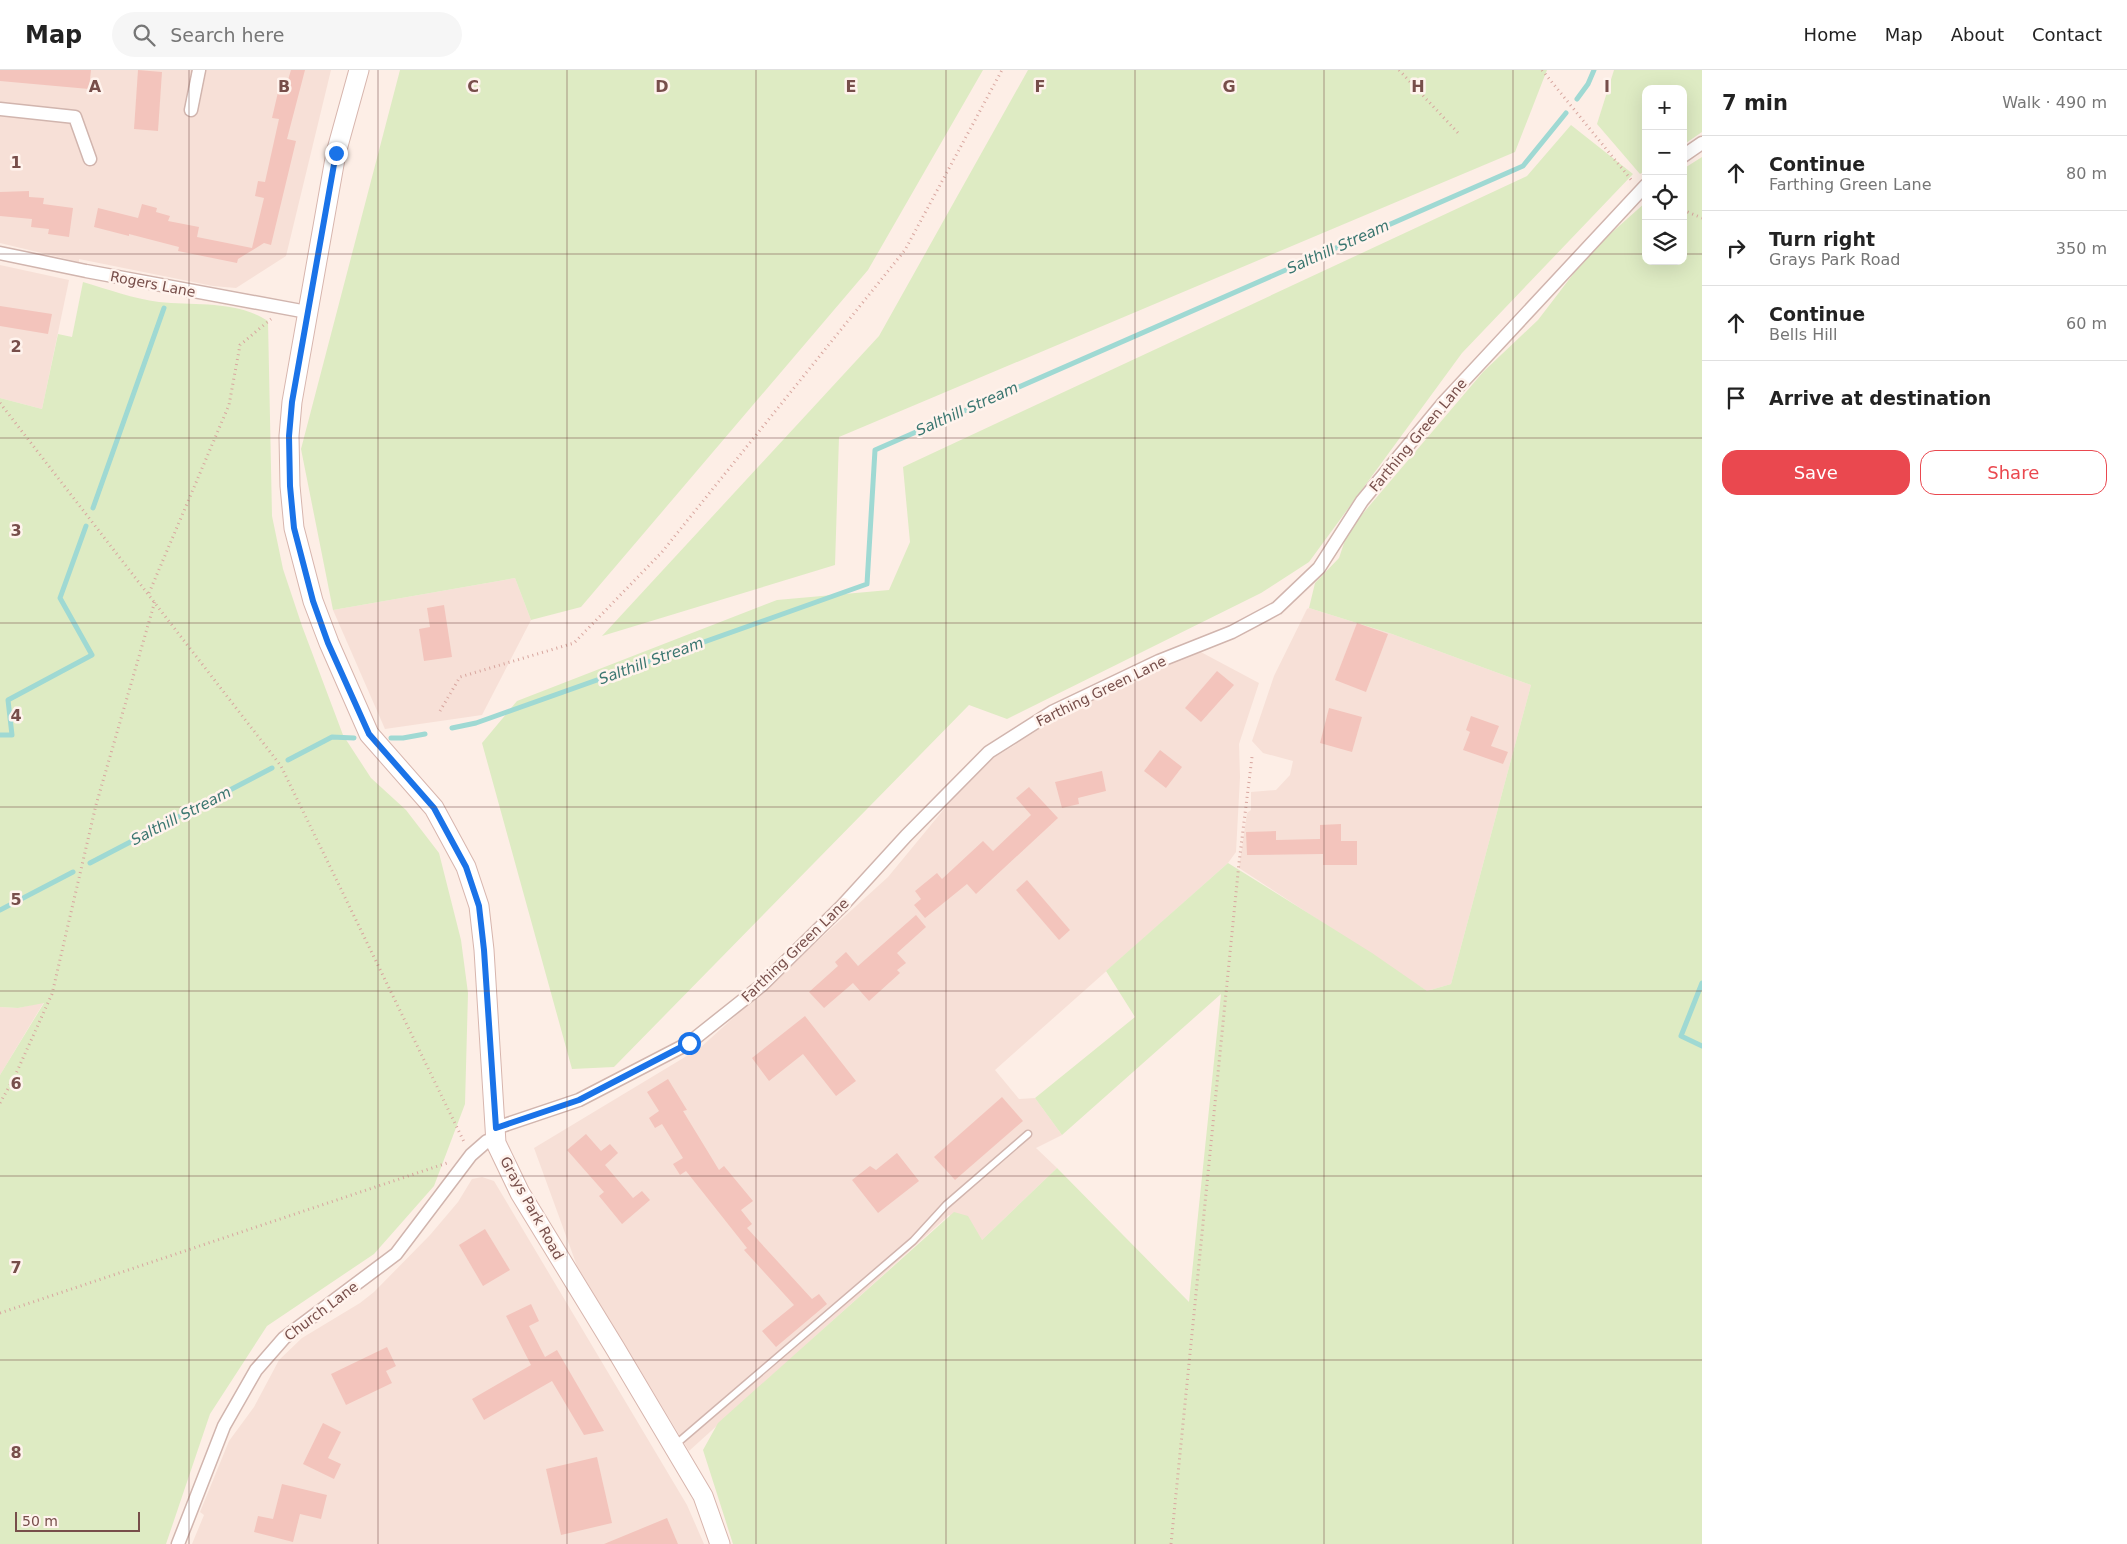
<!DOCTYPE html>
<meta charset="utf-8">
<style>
body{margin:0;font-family:"DejaVu Sans",sans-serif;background:#f6f6f6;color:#222}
.controls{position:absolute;right:15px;top:15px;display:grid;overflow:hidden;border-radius:10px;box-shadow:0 5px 20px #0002}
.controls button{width:45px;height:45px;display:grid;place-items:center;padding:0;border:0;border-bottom:1px solid #e0e0e0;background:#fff;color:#222;font:25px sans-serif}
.scale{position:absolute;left:15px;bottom:12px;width:125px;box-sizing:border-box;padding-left:5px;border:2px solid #774e4a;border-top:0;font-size:14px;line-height:18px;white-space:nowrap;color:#774e4a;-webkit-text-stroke:4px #fff3ed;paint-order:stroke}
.stop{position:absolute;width:15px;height:15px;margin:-11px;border:4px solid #1a73e8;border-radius:50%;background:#fff}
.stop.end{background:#1a73e8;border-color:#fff;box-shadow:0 1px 5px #0008}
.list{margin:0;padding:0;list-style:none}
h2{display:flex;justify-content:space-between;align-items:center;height:65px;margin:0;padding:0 20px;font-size:21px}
h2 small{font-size:16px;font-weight:400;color:#767676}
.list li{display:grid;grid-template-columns:32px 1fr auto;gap:15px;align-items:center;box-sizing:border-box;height:75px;padding:0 20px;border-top:1px solid #e0e0e0}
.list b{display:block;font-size:19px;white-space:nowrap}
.list p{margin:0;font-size:16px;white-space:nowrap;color:#767676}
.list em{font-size:16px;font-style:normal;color:#767676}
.actions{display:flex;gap:10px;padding:15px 20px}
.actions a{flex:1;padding:11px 0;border:1px solid #ea484f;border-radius:15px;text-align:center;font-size:18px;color:#ea484f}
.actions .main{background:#ea484f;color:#fff}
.icon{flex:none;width:28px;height:28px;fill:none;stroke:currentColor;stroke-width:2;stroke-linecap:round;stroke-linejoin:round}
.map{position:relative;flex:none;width:1702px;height:1474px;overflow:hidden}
header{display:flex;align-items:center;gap:30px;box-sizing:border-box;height:70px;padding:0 25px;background:#fff;border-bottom:1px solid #e0e0e0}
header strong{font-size:24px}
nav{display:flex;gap:28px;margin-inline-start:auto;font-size:18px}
.search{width:350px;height:45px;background:#f6f6f6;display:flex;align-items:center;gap:12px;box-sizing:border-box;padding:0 18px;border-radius:28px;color:#767676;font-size:19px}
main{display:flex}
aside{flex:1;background:#fff}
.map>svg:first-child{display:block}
</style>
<header>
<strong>Map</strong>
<div class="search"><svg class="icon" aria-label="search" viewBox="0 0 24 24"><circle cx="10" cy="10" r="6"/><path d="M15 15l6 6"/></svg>Search here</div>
<nav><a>Home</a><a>Map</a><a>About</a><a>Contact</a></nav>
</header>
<main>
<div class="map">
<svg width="1702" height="1474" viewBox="0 0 1702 1474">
<rect width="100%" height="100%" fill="#fdeee6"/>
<g fill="#f7e0d7">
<polygon points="0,0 331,0 286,186 236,218 213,216 79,189 79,192 0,173"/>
<polygon points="0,195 69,210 42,339 0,328"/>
<polygon points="515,508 531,550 482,645 385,659 333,540"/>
<polygon points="1309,538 1392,564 1531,615 1451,914 1427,921 1239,798 1247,743 1251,740 1251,722 1276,720 1290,705 1293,691 1263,683 1252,671 1274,606 1307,539"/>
<polygon points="1197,580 1259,613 1239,674 1240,707 1236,782 1228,793 995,1000 1019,1029 1035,1028 1062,1065 1036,1078 1057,1098 982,1170 949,1145 689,1381 577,1196 534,1078 700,978 888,807 954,727 988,691 1015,675 1026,661"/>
<polygon points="44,932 0,1005 0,937 18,938"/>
<polygon points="482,1107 494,1111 687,1435 704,1474 192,1474 204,1445 200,1442 229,1371 254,1337 279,1290 302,1268 360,1233 374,1222 430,1165 458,1132 472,1109"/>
</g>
<g fill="#deebc3">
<polygon points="400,0 983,0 868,200 581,537 531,550 515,508 333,540 301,379"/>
<polygon points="1028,0 1547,0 1515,82 839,367 835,495 602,566 879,266"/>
<polygon points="1614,0 1702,0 1702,62 1683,75 1683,19 1646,19 1646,100 1640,104 1597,54"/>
<polygon points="1571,55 1633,104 1462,283 1309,492 1261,523 1007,649 969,635 614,997 572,999 482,673 517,631 777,530 889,520 910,472 903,397 1527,106"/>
<polygon points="1702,87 1702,1474 733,1474 703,1380 718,1353 954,1142 968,1146 982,1170 1057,1098 1189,1232 1221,924 1062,1065 1035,1028 1135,947 1106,901 1228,793 1372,883 1427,921 1451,914 1531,615 1392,564 1309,538 1315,513 1339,488 1348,461 1483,302 1538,250 1590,182 1646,132 1646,191 1683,191 1683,99"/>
<path d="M83,212C107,219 134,229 159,232C195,236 236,230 268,251L272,446L283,499L302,556L343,665L371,708L406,740L439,783L461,870L468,923L465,1034L434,1116L374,1184L267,1256L210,1344L166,1474H0V1005L44,933L18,938L0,937V328L42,339L58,264L72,267Z"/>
</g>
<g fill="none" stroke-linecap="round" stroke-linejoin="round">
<g stroke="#9fd9d3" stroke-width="5">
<polyline points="1577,29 1588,14 1594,0"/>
<polyline points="93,438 164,238"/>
<polyline points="452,658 476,653 867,514 875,380 1523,96 1566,43"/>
<polyline points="0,665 12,665 8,630 92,585 60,528 86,456"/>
<polyline points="391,668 403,668 425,664"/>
<polyline points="288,690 332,667 354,668"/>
<polyline points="90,793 272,698"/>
<polyline points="0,840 73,802"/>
<polyline points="1702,913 1681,966 1702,976"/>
</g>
</g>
<g fill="#f3c4bc">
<polygon points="0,0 91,0 89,19 0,11"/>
<polygon points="138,0 162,2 158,61 134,59"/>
<polygon points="291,0 305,0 287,69 296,71 271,175 264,173 238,189 237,193 178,181 179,177 129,164 129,166 94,157 98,138 138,148 142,134 157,138 156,142 170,146 168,151 199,157 197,167 252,178 264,128 255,126 258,111 265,112 279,49 272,48 279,18 285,20"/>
<polygon points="29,121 29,127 44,128 43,134 73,138 69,167 48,164 49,159 31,157 32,149 0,146 0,122"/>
<polygon points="0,236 52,244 48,264 0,256"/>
<polygon points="444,535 452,587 424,591 419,559 430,557 427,538"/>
<polygon points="1357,553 1388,564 1366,622 1335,610"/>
<polygon points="1217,601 1234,615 1201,652 1185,638"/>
<polygon points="1329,638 1362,647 1352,682 1320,673"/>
<polygon points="1471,646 1499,656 1491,676 1508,682 1503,694 1463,680 1470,662 1466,660"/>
<polygon points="1160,680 1182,697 1166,718 1144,701"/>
<polygon points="1102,701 1106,721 1078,728 1079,734 1062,738 1055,712"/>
<polygon points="1029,717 1058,748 976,824 967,814 925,848 914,835 921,829 915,821 937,803 942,809 983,771 993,781 1031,745 1016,728"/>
<polygon points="1341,754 1341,771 1357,771 1357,795 1323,795 1323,784 1247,785 1246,762 1276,761 1276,770 1320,769 1320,755"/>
<polygon points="1027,810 1070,860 1059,870 1016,820"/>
<polygon points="916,845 926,857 897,883 906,893 897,900 900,903 869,931 853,913 824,938 809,922 838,896 835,892 846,882 858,896"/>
<polygon points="805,946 856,1011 836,1026 803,984 769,1011 752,988"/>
<polygon points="668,1009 687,1040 683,1041 719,1100 724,1096 753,1131 741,1140 752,1154 747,1158 812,1229 819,1224 827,1234 776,1277 762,1261 794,1235 744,1180 747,1178 686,1101 680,1105 673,1094 683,1088 662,1054 655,1058 649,1048 659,1041 647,1022"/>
<polygon points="1002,1027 1023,1051 955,1110 934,1087"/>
<polygon points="586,1064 601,1081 610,1074 618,1083 605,1095 633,1128 642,1121 650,1130 622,1154 599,1126 604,1122 567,1080"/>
<polygon points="897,1083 919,1111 878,1143 852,1110 870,1096 876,1100"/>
<polygon points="485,1159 510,1200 483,1216 459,1175"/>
<polygon points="531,1234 539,1251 529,1256 545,1287 557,1280 604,1361 584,1365 552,1311 484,1350 472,1329 531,1295 506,1246"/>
<polygon points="387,1277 396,1296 386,1301 392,1313 346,1335 331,1304"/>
<polygon points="323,1353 341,1362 328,1388 341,1394 334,1409 303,1394"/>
<polygon points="597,1387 612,1453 561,1465 546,1399"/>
<polygon points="282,1414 327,1425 321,1449 300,1444 293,1472 254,1462 258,1446 273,1449"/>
<polygon points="667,1448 678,1474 604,1474"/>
</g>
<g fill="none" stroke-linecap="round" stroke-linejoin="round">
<defs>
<polyline id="service" points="675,1375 913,1171 946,1135 1028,1064"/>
<g id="minor">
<polyline points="0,39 75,47 90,89"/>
<polyline points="191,40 199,0"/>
<polyline points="1683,86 1702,73"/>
<polyline points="0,183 86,201 307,242"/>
<polyline points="496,1058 579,1030 689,973 762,915 842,836 906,766 989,682 1052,642 1159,591 1232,562 1277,538 1319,498 1362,431 1444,332 1646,115"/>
<polyline points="178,1474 224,1356 256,1300 284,1268 396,1184 471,1085 487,1071 496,1073"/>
</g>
<polyline id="secondary" points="359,0 336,83 292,332 289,366 290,416 294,458 313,531 329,573 369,664 434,738 466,797 479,836 484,880 496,1073 520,1123 615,1278 703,1426 720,1474"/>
</defs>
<use href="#service" stroke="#d1b5ae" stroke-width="9"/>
<use href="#minor" stroke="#d1b5ae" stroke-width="15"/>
<use href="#secondary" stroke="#d7b5ad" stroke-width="21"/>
<g stroke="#d8a69f" stroke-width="3" stroke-dasharray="1 4" stroke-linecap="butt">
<polyline points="1399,0 1460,65"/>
<polyline points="1542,0 1633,112"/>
<polyline points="1683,140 1702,148"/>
<polyline points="0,333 281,696 464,1072"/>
<polyline points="149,523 229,335 240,275 271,249"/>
<polyline points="440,641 460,607 574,573 662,482 905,180 1002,0"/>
<polyline points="0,1033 14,1008 52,924 96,735 155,531"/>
<polyline points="0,1243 447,1093"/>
<polyline points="1171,1474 1239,793 1252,687"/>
</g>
<use href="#service" stroke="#fff" stroke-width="6"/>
<use href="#minor" stroke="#fff" stroke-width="12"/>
<use href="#secondary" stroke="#fff" stroke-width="19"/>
</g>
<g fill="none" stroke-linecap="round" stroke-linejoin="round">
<polyline stroke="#1a73e8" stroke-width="6" points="336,83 292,332 289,366 290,416 294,458 313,531 328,573 369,664 434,738 466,797 479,836 484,880 496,1058 579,1030 689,973"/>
</g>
<path fill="none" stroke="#774e4a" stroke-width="1" stroke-opacity="0.55" d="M189,0V1474M378,0V1474M567,0V1474M756,0V1474M946,0V1474M1135,0V1474M1324,0V1474M1513,0V1474M0,184H1646M1683,184H1702M0,368H1702M0,553H1702M0,737H1702M0,921H1702M0,1106H1702M0,1290H1702"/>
<g text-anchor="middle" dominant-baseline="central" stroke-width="5" stroke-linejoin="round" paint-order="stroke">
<g font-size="14" fill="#774e4a" stroke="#fff3ed">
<text transform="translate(153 214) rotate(11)">Rogers Lane</text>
<text transform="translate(1418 365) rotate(-50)">Farthing Green Lane</text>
<text transform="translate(1101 621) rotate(-26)">Farthing Green Lane</text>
<text transform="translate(795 880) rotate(-44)">Farthing Green Lane</text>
<text transform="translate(532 1138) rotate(61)">Grays Park Road</text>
<text transform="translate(321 1241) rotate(-37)">Church Lane</text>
</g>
<g font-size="15" font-style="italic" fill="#3a7670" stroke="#fff3ed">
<text transform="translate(1338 177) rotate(-24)">Salthill Stream</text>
<text transform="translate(967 339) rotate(-24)">Salthill Stream</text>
<text transform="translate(651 591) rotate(-20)">Salthill Stream</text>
<text transform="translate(181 746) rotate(-27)">Salthill Stream</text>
</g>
</g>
<g font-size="16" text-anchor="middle" font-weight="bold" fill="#774e4a" stroke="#fff3ed" stroke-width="5" stroke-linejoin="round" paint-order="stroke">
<text x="95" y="22">A</text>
<text x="284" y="22">B</text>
<text x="473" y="22">C</text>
<text x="662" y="22">D</text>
<text x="851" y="22">E</text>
<text x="1040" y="22">F</text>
<text x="1229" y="22">G</text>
<text x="1418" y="22">H</text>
<text x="1607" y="22">I</text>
<text x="16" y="98">1</text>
<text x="16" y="282">2</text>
<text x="16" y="466">3</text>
<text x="16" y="651">4</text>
<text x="16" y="835">5</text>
<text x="16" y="1019">6</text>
<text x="16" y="1203">7</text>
<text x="16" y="1388">8</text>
</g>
</svg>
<div class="controls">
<button>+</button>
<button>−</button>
<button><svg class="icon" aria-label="locate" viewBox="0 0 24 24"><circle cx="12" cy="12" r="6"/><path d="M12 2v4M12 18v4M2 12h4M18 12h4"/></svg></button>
<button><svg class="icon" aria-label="layers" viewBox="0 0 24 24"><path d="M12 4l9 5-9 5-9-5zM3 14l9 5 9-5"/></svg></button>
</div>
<div class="scale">50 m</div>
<div class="stop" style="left:689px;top:973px"></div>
<div class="stop end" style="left:336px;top:83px"></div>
</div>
<aside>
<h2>7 min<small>Walk · 490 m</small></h2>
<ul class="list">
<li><svg class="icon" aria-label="ahead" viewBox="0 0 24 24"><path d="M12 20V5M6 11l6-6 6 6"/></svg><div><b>Continue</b><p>Farthing Green Lane</p></div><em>80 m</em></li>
<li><svg class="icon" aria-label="right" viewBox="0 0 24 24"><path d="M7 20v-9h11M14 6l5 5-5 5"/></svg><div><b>Turn right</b><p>Grays Park Road</p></div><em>350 m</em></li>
<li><svg class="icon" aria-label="ahead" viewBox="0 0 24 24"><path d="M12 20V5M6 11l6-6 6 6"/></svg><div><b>Continue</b><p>Bells Hill</p></div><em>60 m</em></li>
<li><svg class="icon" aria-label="arrive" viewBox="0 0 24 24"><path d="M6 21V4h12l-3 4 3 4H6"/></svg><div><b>Arrive at destination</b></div></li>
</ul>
<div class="actions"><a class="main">Save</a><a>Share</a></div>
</aside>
</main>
